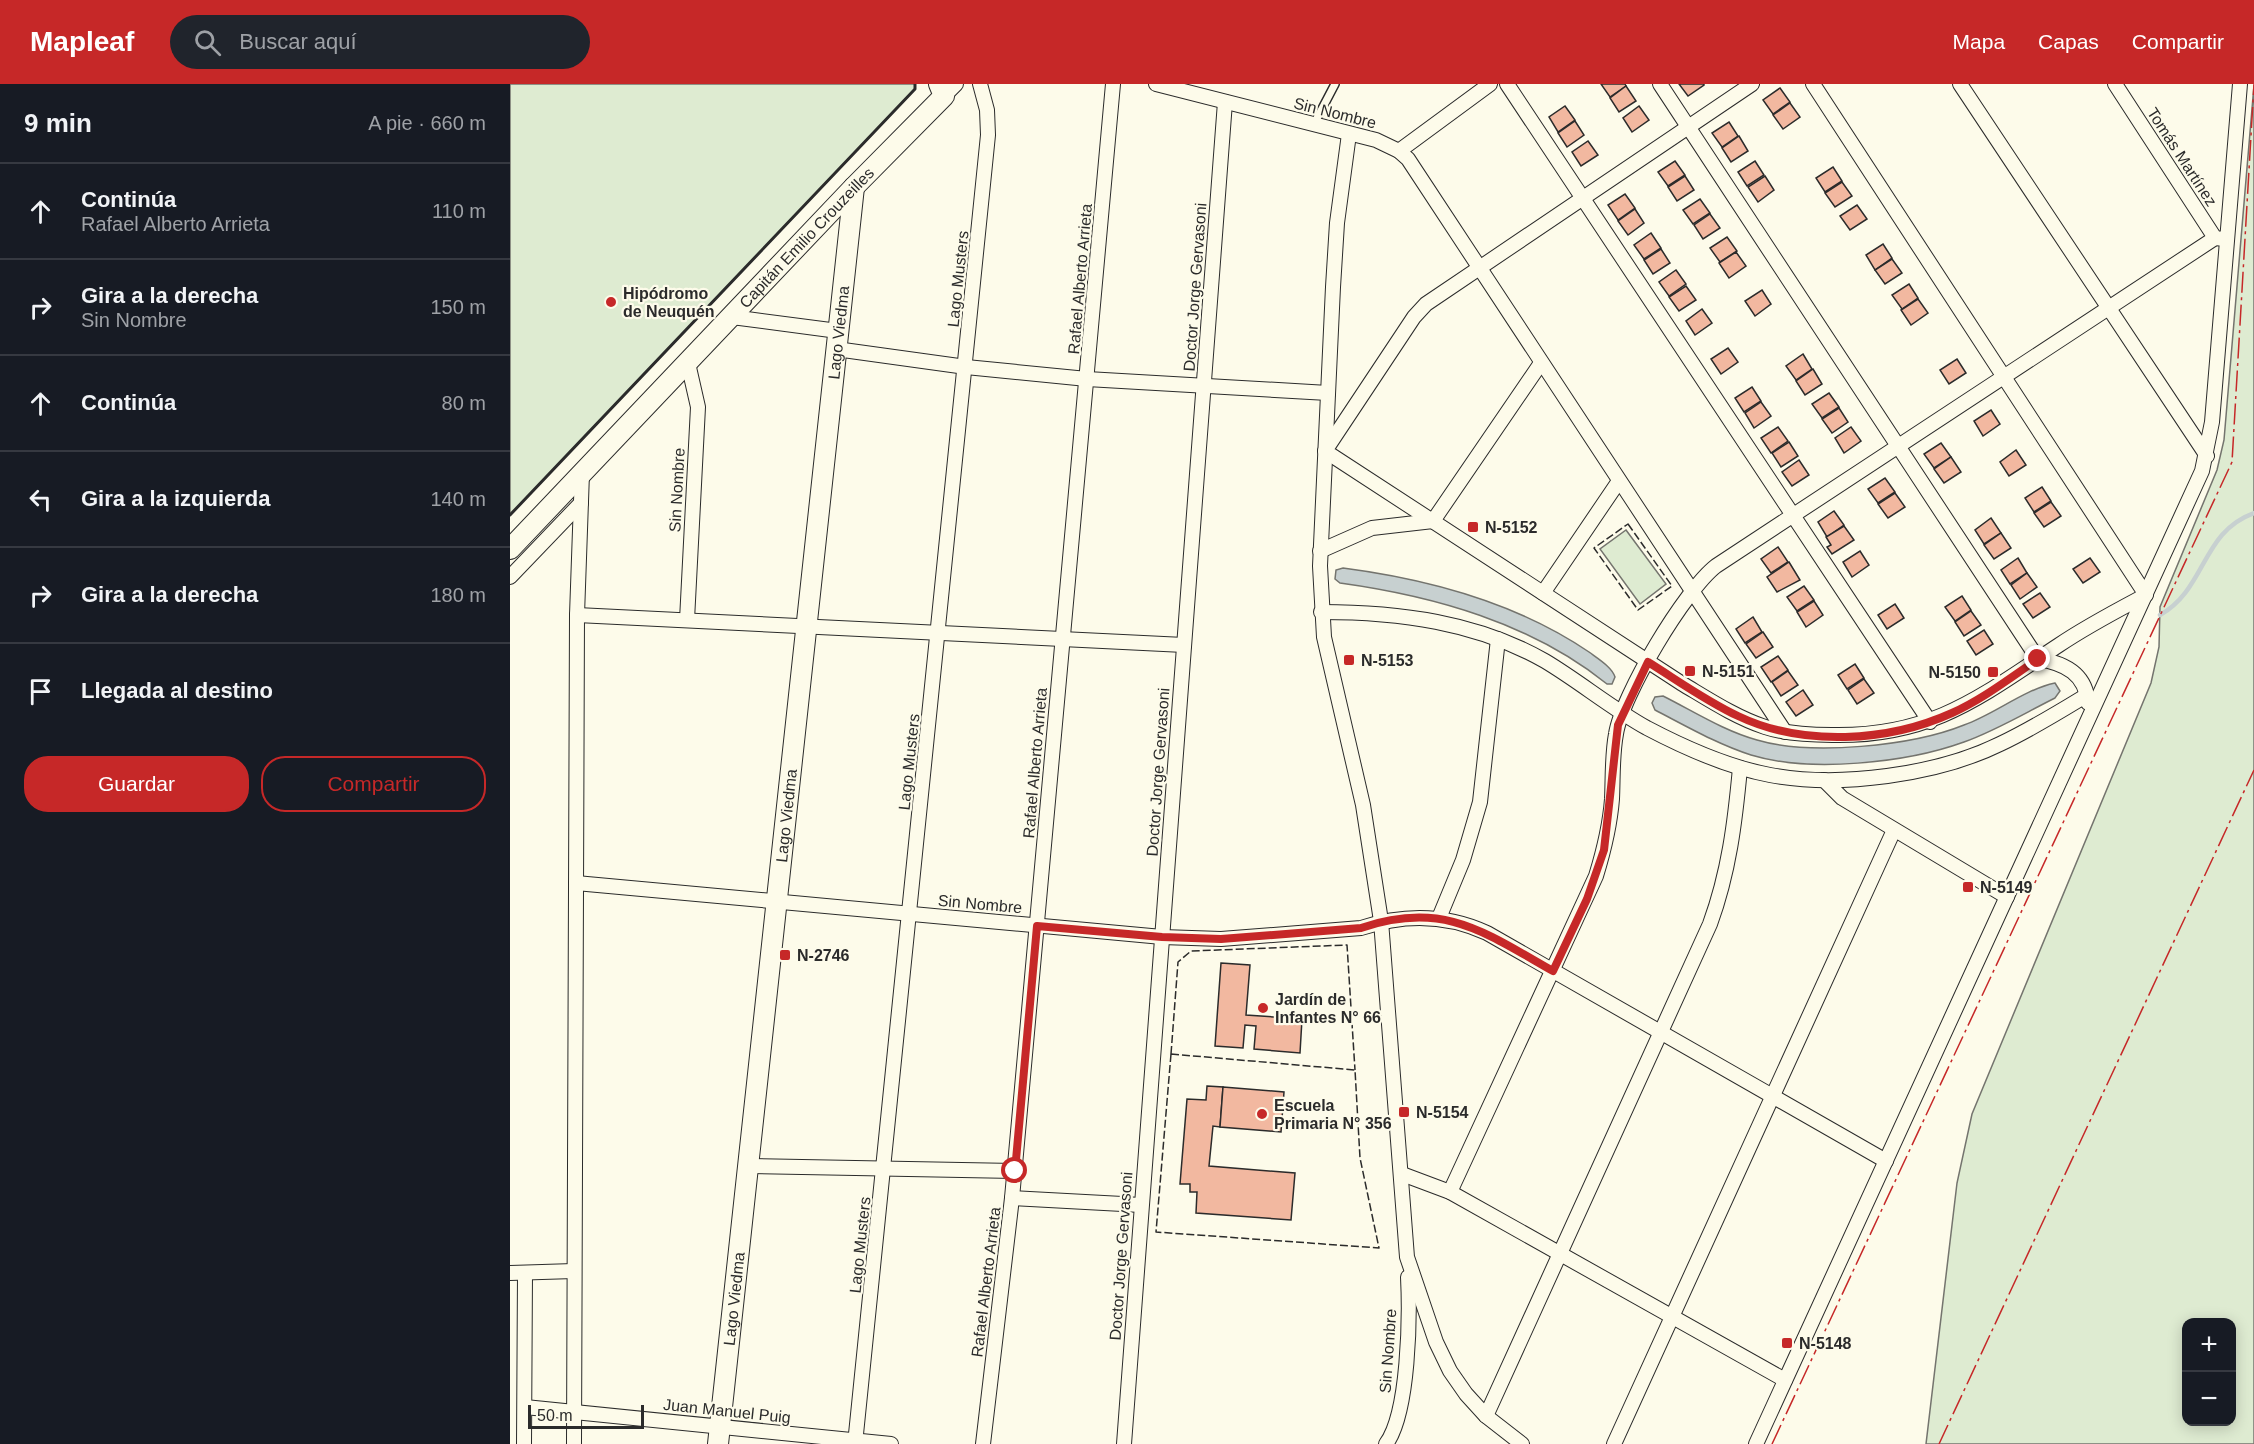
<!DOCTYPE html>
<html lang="es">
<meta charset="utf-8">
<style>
body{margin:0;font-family:Arial,sans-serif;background:#20242c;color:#f1f3f6}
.controls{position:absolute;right:18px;bottom:18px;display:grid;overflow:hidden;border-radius:12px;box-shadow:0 3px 15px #0003}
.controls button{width:54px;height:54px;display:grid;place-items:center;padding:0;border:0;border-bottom:2px solid #363941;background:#171b24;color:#f1f3f6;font:30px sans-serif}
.scale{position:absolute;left:18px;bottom:15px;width:116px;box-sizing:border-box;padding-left:6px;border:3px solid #2b2b2b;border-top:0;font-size:16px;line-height:21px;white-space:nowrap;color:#2b2b2b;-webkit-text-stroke:4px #fdfbea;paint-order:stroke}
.stop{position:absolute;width:18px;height:18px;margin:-14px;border:4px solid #c62828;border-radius:50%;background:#fff}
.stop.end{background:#c62828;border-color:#fff;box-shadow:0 2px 6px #0008}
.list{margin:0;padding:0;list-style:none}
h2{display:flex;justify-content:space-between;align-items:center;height:78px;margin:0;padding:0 24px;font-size:26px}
h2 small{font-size:20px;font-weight:400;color:#9ea1a6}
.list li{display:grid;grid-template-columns:39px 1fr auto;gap:18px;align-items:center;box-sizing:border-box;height:96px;padding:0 24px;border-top:2px solid #363941}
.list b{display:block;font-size:22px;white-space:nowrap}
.list p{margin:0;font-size:20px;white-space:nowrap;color:#9ea1a6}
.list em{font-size:20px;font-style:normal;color:#9ea1a6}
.actions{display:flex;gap:12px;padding:18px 24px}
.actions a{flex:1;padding:14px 0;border:2px solid #c62828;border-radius:24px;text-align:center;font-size:21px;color:#c62828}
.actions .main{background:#c62828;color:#fff}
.icon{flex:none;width:33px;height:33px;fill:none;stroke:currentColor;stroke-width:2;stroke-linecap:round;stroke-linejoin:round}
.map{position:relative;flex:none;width:1744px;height:1360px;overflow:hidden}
header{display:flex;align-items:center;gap:36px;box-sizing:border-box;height:84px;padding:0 30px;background:#c62828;color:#fff}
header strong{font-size:28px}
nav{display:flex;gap:33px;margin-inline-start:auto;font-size:21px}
.search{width:420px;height:54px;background:#20242c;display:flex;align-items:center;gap:15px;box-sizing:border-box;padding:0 21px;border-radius:33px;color:#9ea1a6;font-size:22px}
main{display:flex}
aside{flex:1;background:#171b24}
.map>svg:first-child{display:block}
</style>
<header>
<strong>Mapleaf</strong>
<div class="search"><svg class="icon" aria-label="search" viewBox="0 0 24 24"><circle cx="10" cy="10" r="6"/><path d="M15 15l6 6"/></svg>Buscar aquí</div>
<nav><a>Mapa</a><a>Capas</a><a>Compartir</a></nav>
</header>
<main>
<aside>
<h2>9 min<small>A pie · 660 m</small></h2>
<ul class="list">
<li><svg class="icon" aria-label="ahead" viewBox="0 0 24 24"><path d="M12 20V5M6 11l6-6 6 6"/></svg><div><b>Continúa</b><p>Rafael Alberto Arrieta</p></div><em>110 m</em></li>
<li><svg class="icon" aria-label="right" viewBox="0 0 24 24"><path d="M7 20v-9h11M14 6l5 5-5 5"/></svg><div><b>Gira a la derecha</b><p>Sin Nombre</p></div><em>150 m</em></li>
<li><svg class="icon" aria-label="ahead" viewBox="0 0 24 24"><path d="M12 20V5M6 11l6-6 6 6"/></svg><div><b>Continúa</b></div><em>80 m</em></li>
<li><svg class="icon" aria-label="left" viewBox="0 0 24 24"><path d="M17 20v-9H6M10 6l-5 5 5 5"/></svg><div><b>Gira a la izquierda</b></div><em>140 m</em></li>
<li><svg class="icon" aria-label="right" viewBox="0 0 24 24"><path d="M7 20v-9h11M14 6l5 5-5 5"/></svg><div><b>Gira a la derecha</b></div><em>180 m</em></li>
<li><svg class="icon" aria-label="arrive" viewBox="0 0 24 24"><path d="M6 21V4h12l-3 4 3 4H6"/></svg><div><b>Llegada al destino</b></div></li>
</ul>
<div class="actions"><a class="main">Guardar</a><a>Compartir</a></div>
</aside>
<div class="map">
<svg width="1744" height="1360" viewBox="0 0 1744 1360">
<rect width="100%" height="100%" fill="#fdfbea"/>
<g fill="#deebd1" stroke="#74746e" stroke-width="1.5" fill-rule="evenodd">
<polygon points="0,0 405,0 405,5 0,431"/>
<path d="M1744,1V1360H1416L1447,1099L1462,1030L1641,599L1649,563L1650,523L1707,386L1714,356ZM1676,1238H1722V1338H1676Z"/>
<polygon points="1116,446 1156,500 1130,520 1090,465"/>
</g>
<g fill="#c7d0d0" stroke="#74746e" stroke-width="1.5">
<path d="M833,484C918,495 1007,519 1079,568C1087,574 1102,583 1105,593L1102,600H1097C1021,539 924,512 830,499L825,495L826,486Z"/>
<path d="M1545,599L1550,607L1545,614C1515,629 1485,647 1454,658C1396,679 1300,689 1241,671C1207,660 1176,642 1145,626L1142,619L1145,613L1153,612C1183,627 1214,647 1247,656C1301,672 1402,662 1454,641C1485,630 1513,606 1545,599Z"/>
</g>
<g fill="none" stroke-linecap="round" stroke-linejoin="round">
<path stroke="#c7d0d0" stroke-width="4.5" d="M1650,531C1697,504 1691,448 1744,429"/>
</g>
<g fill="#f2b8a0" stroke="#2b2b2b" stroke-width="1.5">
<polygon points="1091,0 1115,0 1116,2 1100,13"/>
<polygon points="1169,0 1194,0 1194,1 1178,12"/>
<polygon points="1116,2 1126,17 1109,28 1100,14"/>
<polygon points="1270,4 1280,18 1263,30 1253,16"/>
<polygon points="1280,19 1290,33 1273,45 1263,31"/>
<polygon points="1055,22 1065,36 1048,48 1039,33"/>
<polygon points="1129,22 1139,36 1122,48 1113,34"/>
<polygon points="1065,37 1074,51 1057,63 1048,49"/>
<polygon points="1219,38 1228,52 1212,63 1202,49"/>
<polygon points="1229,52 1238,67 1221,78 1212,64"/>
<polygon points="1078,57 1088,71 1071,82 1062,68"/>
<polygon points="1165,77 1175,91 1158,102 1148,88"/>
<polygon points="1245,77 1254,91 1237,102 1228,88"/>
<polygon points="1323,83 1332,97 1315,108 1306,94"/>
<polygon points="1175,92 1184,106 1167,117 1158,103"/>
<polygon points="1255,92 1264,106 1248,118 1238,103"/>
<polygon points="1332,98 1342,112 1325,123 1315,109"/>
<polygon points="1115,110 1125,124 1108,136 1098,121"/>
<polygon points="1190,115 1200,129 1183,140 1173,126"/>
<polygon points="1347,121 1357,135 1340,146 1330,132"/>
<polygon points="1125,125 1134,139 1118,151 1108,137"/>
<polygon points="1200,130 1210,144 1193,155 1184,141"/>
<polygon points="1141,149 1151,164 1134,175 1124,161"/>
<polygon points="1217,153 1227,167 1210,178 1200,164"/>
<polygon points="1373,160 1382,174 1365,186 1356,171"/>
<polygon points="1151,165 1160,179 1143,190 1134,176"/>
<polygon points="1226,168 1236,182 1219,194 1209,179"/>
<polygon points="1382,175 1392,189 1375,200 1365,186"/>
<polygon points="1166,186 1176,200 1159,212 1149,198"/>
<polygon points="1399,200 1408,214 1392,225 1382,211"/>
<polygon points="1176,202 1186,216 1169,227 1159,213"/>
<polygon points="1252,206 1261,220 1245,232 1235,217"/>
<polygon points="1408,215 1418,229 1401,241 1391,226"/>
<polygon points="1192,225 1202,239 1185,251 1176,237"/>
<polygon points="1218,264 1228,278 1211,290 1201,275"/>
<polygon points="1293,270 1302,285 1286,296 1276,282"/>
<polygon points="1447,275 1456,289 1439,300 1430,286"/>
<polygon points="1303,285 1312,300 1295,311 1286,297"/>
<polygon points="1242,303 1251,317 1234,328 1225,314"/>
<polygon points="1319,309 1329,323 1312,334 1302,320"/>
<polygon points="1251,318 1261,332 1244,344 1235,329"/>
<polygon points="1329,324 1338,338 1322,349 1312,335"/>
<polygon points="1481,326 1490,340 1473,352 1464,337"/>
<polygon points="1268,343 1278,357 1261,369 1251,354"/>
<polygon points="1341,343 1351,357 1334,369 1325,354"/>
<polygon points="1279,358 1288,372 1271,383 1262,369"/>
<polygon points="1431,359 1441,373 1424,384 1414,370"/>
<polygon points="1506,366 1516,381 1499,392 1490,378"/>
<polygon points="1441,373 1451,388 1434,399 1424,385"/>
<polygon points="1289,376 1299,391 1282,402 1272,388"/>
<polygon points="1375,394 1385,408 1368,419 1358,405"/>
<polygon points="1532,403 1541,417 1524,428 1515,414"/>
<polygon points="1385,409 1395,423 1378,434 1368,420"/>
<polygon points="1541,418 1551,432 1534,443 1524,429"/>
<polygon points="1324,427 1334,441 1317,453 1308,438"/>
<polygon points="1481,434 1491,449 1474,460 1465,446"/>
<polygon points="1334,442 1344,456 1322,470 1317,463 1321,461 1316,453"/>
<polygon points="1491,449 1501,464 1484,475 1474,461"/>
<polygon points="1268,463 1278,478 1261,489 1251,475"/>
<polygon points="1350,467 1359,481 1342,493 1333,478"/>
<polygon points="1508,474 1517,489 1500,500 1491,486"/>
<polygon points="1580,474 1590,488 1573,499 1563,485"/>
<polygon points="1279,478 1290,496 1267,508 1257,493"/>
<polygon points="1517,489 1527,503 1510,515 1501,501"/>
<polygon points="1294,502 1304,516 1287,527 1277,513"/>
<polygon points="1530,509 1540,523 1523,534 1513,520"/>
<polygon points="1452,512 1461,526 1445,537 1435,523"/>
<polygon points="1304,517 1313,531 1296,543 1287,528"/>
<polygon points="1385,520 1394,534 1377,545 1368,531"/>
<polygon points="1461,527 1471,541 1454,552 1445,538"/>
<polygon points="1243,533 1252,548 1235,559 1226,545"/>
<polygon points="1474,546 1483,560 1466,571 1457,557"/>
<polygon points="1253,548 1263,563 1246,574 1236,560"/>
<polygon points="1268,572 1278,586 1261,598 1251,583"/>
<polygon points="1345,580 1354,594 1337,605 1328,591"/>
<polygon points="1278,587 1288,601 1271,612 1262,598"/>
<polygon points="1354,595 1364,609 1347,620 1338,606"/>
<polygon points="1293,606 1303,621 1286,632 1276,618"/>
<polygon points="711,879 740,881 736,931 792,935 790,969 744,965 746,942 735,941 733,964 705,962"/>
<polygon points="697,1002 713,1003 710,1043 703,1042 699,1082 785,1089 781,1136 686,1129 687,1108 680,1108 680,1100 670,1100 677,1015 696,1016"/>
<polygon points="713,1003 774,1008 771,1048 710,1043"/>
</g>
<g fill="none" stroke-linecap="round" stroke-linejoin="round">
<defs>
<polyline id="lane" points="804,40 825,0"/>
<g id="street">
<polyline points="646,0 866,56 889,67 898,75 1275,648"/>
<polyline points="997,0 1420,638"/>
<path d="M1150,0L1528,575C1555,579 1576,590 1578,619"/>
<path d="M1242,0L916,220L904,233L815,367L1171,599C1198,615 1225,633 1255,643C1276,650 1300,651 1322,651C1422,653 1470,613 1549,561C1577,542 1606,527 1636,511L1303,0"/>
<polyline points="1450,0 1697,372"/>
<polyline points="1605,0 1705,154 1715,155"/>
<polyline points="434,12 446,0"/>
<polyline points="839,50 827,139 823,203 810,482 814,553 853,721 871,837 897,1173 926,1258 940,1287 956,1310 976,1332 1012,1360"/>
<polyline points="889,67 980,0"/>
<polyline points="222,233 328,247"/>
<polyline points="326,265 456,283 577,295 818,309"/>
<polyline points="923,437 1031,279"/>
<polyline points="810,467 862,444 923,437"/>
<polyline points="0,493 71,419"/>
<polyline points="1033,509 1109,397"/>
<path d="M811,528C888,528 967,538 1035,577C1070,598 1101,624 1137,644C1175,664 1217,683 1260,691C1329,704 1427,691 1490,660C1520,646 1549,628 1577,611"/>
<polyline points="67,531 674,561"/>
<polyline points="177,536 188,323 178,279"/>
<polyline points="1314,696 1332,714 1497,813"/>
<path d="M66,799L652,853L711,855L851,844C893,830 936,830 977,849L1376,1077"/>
<polyline points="929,834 953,776 970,718 988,555"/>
<polyline points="238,1082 505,1087"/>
<polyline points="892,1090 940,1108 1275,1296"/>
<path d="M940,1108L1086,792C1094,766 1100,741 1102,715C1103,694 1102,671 1106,650C1112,611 1175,506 1206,482L1705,154"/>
<polyline points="502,1114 631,1121"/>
<polyline points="0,1189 64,1187"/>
<polyline points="15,1323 381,1360"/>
<path d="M976,1332L1200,840C1219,788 1225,738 1230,684"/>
<polyline points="14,1360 15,1189"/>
<polyline points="64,1360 67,531 72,389"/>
<polyline points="345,1360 478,51 477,26 470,0"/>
<polyline points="473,1360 502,1114 603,0"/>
<polyline points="614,1360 715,18"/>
<path d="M876,1360C899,1329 900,1232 898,1193"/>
<polyline points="1104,1360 1384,746"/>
<polyline points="1246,1360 1692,387 1702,338 1730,0"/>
</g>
<g id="secondary">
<path id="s1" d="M0,465L344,103L434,12L429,0"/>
<path id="s2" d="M208,1360L344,103"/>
</g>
</defs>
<use href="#lane" stroke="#2b2b2b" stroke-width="10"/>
<use href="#street" stroke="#2b2b2b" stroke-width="16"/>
<use href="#secondary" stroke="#2b2b2b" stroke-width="22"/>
<use href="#lane" stroke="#fdfbea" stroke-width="7"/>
<use href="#street" stroke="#fdfbea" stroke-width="14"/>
<use href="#secondary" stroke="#fdfbea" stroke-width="20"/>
<g stroke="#2b2b2b" stroke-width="1.5" stroke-dasharray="8 3" stroke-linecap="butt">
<polygon points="1118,440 1162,502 1128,526 1084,464"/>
<polygon points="661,970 845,986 850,1074 869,1164 646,1148"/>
<polyline points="661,970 668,878 681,867 837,861 845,986"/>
</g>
<polyline stroke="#2b2b2b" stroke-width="3" points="0,431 405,5 405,0"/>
<g stroke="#c62828" stroke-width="1.5" stroke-dasharray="21 4.5 3 4.5" stroke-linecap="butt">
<polyline points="1262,1360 1722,378 1744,0"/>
<polyline points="1429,1360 1744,686"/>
</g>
</g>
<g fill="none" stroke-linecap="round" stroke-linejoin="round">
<path stroke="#c62828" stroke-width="8" d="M505,1087L527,842L652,853L711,855L851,844C933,816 974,848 1043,887L1077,815L1094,766L1108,641L1138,578C1167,596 1196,617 1228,632C1293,663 1378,658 1442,629C1473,615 1500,594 1528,575"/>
</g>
<g fill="#c62828" stroke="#fdfbea" stroke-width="2">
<circle cx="101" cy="218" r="6"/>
<rect x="957" y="437" width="12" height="12" rx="3"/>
<rect x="833" y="570" width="12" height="12" rx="3"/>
<rect x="1174" y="581" width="12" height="12" rx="3"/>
<rect x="1477" y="582" width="12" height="12" rx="3"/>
<rect x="1452" y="797" width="12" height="12" rx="3"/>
<rect x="269" y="865" width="12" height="12" rx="3"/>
<circle cx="753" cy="924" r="6"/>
<rect x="888" y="1022" width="12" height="12" rx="3"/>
<circle cx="752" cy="1030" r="6"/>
<rect x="1271" y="1253" width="12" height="12" rx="3"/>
</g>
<g text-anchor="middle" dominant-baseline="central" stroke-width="4.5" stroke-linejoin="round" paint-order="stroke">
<g font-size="16" fill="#2b2b2b" stroke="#fdfbea">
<text transform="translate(825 29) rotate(14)">Sin Nombre</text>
<text transform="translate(1672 73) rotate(57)">Tomás Martínez</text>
<text stroke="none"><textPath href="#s1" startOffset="430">Capitán Emilio Crouzeilles</textPath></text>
<text transform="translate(448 195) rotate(-84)">Lago Musters</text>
<text transform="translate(570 195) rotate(-85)">Rafael Alberto Arrieta</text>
<text transform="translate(685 203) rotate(-86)">Doctor Jorge Gervasoni</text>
<text stroke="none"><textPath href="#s2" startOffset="1118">Lago Viedma</textPath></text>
<text transform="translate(167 406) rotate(-87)">Sin Nombre</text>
<text transform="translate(399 678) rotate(-84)">Lago Musters</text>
<text transform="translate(525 679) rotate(-85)">Rafael Alberto Arrieta</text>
<text transform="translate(648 688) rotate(-86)">Doctor Jorge Gervasoni</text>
<text stroke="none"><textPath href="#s2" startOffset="632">Lago Viedma</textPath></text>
<text transform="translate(470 820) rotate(5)">Sin Nombre</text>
<text transform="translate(350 1161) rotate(-84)">Lago Musters</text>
<text transform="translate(611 1172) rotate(-86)">Doctor Jorge Gervasoni</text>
<text transform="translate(476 1198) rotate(-83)">Rafael Alberto Arrieta</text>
<text stroke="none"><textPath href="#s2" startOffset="146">Lago Viedma</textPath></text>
<text transform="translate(878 1267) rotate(-86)">Sin Nombre</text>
<text transform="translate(217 1327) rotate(6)">Juan Manuel Puig</text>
</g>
<g font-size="16" font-weight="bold" fill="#2b2b2b" stroke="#fdfbea" text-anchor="start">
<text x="113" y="209">Hipódromo<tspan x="113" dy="18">de Neuquén</tspan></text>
<text x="975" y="443">N-5152</text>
<text x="851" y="576">N-5153</text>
<text x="1192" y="587">N-5151</text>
<text x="1471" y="588" text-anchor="end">N-5150</text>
<text x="1470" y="803">N-5149</text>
<text x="287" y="871">N-2746</text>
<text x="765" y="915">Jardín de<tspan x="765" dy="18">Infantes N° 66</tspan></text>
<text x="764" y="1021">Escuela<tspan x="764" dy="18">Primaria N° 356</tspan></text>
<text x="906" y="1028">N-5154</text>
<text x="1289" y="1259">N-5148</text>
</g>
</g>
</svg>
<div class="controls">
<button>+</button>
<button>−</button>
</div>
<div class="scale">50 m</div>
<div class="stop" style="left:505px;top:1087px"></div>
<div class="stop end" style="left:1528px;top:575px"></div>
</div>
</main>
